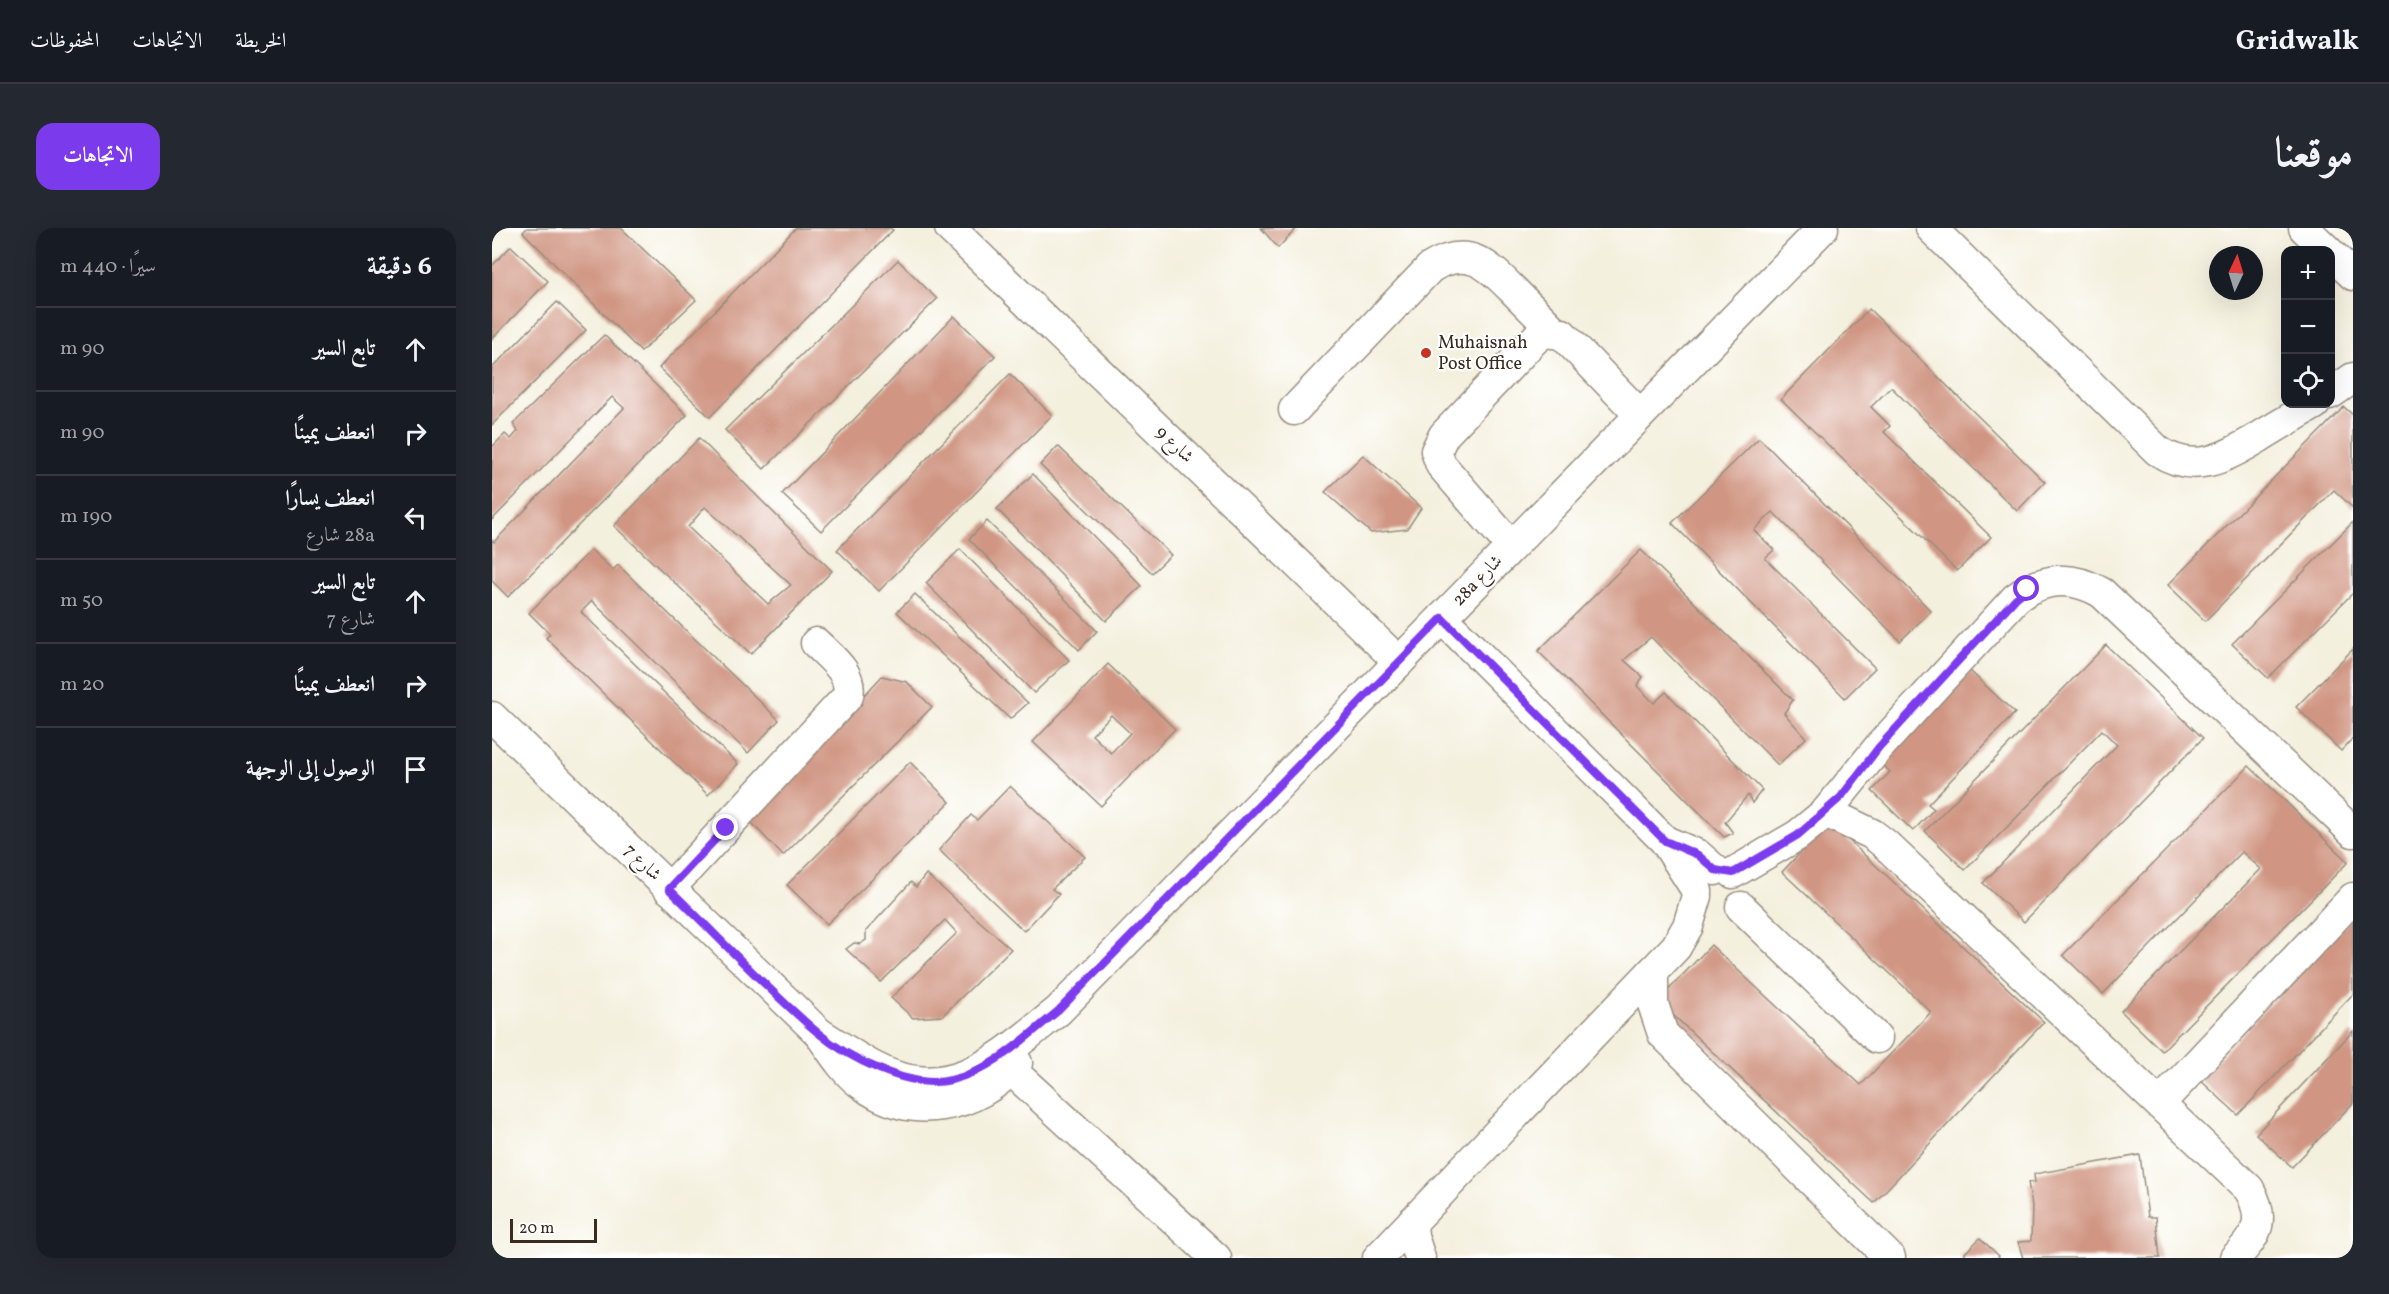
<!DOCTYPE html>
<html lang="ar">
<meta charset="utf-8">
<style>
body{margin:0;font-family:Vollkorn,Amiri,serif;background:#242831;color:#f1f3f6;direction:rtl}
.controls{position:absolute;right:18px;top:18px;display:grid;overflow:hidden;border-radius:12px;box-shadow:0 6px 24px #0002}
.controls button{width:54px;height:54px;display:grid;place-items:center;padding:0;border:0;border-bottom:2px solid #363941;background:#171b24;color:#f1f3f6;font:30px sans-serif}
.compass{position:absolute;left:1717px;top:18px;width:54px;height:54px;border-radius:50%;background:#171b24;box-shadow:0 6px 24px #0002;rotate:4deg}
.scale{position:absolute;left:18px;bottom:15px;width:87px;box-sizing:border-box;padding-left:6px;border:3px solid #3b2a1e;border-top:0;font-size:16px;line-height:21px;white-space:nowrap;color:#3b2a1e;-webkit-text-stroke:4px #fff;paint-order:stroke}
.stop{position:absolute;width:18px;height:18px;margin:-14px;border:4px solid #7c3aed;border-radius:50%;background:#fff}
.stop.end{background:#7c3aed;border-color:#fff;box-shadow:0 2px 6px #0008}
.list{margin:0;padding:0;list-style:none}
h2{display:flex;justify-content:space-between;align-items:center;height:78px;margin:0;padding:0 24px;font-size:26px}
h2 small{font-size:20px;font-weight:400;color:#9ea1a6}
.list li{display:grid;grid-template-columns:39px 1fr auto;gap:18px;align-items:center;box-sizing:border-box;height:84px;padding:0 24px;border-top:2px solid #363941}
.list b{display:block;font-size:22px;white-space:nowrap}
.list p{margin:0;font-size:20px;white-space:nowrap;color:#9ea1a6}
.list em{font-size:20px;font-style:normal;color:#9ea1a6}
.icon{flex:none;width:33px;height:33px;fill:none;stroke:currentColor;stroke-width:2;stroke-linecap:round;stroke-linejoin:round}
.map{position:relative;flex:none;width:1861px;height:1030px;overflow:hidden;direction:ltr;border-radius:18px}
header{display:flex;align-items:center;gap:36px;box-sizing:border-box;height:84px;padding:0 30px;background:#171b24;border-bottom:2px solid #363941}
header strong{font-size:28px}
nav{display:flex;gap:33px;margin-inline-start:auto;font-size:21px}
.intro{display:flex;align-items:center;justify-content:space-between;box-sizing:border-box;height:144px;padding:0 36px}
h1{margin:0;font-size:42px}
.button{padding:15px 27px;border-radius:18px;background:#7c3aed;color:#fff;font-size:21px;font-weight:700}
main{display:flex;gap:36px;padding:0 36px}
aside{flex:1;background:#171b24;border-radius:18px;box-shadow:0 6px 24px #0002}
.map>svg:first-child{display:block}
</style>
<header>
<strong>Gridwalk</strong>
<nav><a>الخريطة</a><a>الاتجاهات</a><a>المحفوظات</a></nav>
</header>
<div class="intro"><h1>موقعنا</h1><a class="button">الاتجاهات</a></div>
<main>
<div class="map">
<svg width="1861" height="1030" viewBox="0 0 1861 1030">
<rect width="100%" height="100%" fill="#fff"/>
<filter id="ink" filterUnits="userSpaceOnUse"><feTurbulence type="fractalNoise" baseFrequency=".0167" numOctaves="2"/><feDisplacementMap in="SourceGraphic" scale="12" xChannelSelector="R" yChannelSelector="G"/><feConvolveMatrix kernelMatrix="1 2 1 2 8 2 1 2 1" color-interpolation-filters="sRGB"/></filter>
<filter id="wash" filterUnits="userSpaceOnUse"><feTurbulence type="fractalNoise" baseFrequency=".008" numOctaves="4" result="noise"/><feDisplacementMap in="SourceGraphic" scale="24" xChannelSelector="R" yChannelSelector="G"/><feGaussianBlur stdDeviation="1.35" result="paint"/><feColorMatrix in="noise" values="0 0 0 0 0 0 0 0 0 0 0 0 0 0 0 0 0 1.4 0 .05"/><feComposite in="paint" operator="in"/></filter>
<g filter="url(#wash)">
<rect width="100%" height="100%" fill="#f4f0de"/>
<g id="blocks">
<g fill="#d09683" fill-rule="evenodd">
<polygon points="35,0 129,0 204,72 149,124 31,4"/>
<polygon points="304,0 398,0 401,2 218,189 167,140"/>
<polygon points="769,0 805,0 786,20"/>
<polygon points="19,18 56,53 0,111 0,38"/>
<polygon points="406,32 445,71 272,241 233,202"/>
<polygon points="65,74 94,102 0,197 0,140"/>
<polygon points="1377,81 1553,254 1525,283 1399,159 1379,179 1398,198 1392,204 1499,309 1465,343 1289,171"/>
<polygon points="462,88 503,128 329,303 290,266"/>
<polygon points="112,107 195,187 16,369 0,353 0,312 2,314 132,180 120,169 0,292 0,219 13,206 19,211 26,203 21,196"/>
<polygon points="518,146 560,187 387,363 345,322"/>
<polygon points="1852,179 1861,187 1861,280 1842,262 1713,393 1676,357"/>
<path d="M207,210L340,343L259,426L122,298ZM213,279L299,357L276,376L196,299Z"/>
<polygon points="1267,210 1439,383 1408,413 1281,284 1262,302 1282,322 1273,330 1383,440 1353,470 1180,295"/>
<polygon points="566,218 679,327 660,345 548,237"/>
<polygon points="871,227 929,280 915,301 879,305 833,264"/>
<polygon points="541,246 650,358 614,393 505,281"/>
<polygon points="495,293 605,403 587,422 477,311"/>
<polygon points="1861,294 1861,365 1776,450 1740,416"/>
<polygon points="468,321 577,432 542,465 434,355"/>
<polygon points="99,322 121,342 126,337 287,492 256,525 100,373 89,384 246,536 216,567 54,410 58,406 37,385"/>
<polygon points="1149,322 1301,472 1292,485 1314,510 1286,537 1159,409 1132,432 1151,449 1145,458 1162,475 1174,464 1270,562 1260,575 1256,567 1233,594 1241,605 1232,609 1046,423"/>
<polygon points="423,366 536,475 518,491 405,384"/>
<polygon points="1614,417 1711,510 1532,694 1491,655 1625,517 1610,502 1473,642 1433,603"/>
<polygon points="1861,421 1861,510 1849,523 1804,479"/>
<path d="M616,436L683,501L609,578L541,514ZM619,487L638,505L619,525L600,507Z"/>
<polygon points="1478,443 1523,485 1436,576 1442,581 1421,603 1380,563 1398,544 1389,535"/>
<polygon points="390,448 415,454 440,479 291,628 257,592"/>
<polygon points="418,534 458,574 335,696 295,657"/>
<polygon points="1757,538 1856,634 1670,823 1629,783 1769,641 1750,624 1611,766 1571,727"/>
<polygon points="518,558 593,629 560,661 567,666 532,703 447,622 479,587 485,592"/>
<polygon points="1337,594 1552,794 1382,975 1166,773 1219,717 1369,857 1439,784 1290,644"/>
<polygon points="434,646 519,721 450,788 421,790 399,770 465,705 453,692 389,754 354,721 362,715 368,716 374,712 374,703 419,654 424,659"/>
<polygon points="1861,688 1861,766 1746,887 1707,851"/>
<polygon points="1861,803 1861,875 1800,939 1764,906"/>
<polygon points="1648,927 1656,989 1664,989 1668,1030 1531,1030 1526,1014 1539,1013 1540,978 1536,954 1543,955 1542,946"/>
<polygon points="1488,1010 1507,1028 1506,1030 1468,1030"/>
</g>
</g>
</g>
<g filter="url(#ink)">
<use href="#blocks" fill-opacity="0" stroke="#988d7e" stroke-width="1.5"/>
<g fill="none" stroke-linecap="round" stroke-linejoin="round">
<defs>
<g id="minor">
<polyline points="458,0 907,434"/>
<path d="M1439,0L1666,223C1703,247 1732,230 1766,210C1785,198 1804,187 1823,176"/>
<polyline points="1812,0 1835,22"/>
<polyline points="1838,25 1861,47"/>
<polyline points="1838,166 1861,150"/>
<path d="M802,182L938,40C976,16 996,37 1023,64C1036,77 1049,90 1063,104"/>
<polyline points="1019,318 949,237 944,223 952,207 1045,109 1053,104 1070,106 1148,187"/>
<polyline points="950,390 1173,613 1205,663"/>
<path d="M0,489L327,805C339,822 351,842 368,855C417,895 485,881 525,835"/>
<path d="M1334,584L1380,606L1393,616L1757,961C1774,992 1766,1006 1743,1030"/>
<polyline points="1173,613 1206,627 1223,642"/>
<path d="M1241,645L1306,607L1334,584L1387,519L1524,370C1551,349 1580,347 1610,365L1861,604"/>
<path d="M177,661L356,468C361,445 339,430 324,415"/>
<polyline points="1249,679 1385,810"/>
<polyline points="1161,743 1161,776 1171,806 1398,1030"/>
<path d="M327,805C345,816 363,829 382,839C458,880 510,827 566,783L1331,0"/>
<polyline points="519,842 724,1030"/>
<polyline points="1669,874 1861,670"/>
<polyline points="920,994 921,1008 928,1030"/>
<polyline points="886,1030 1184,719 1196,698 1205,668"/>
</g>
</defs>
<use href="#minor" stroke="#988d7e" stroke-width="33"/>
<use href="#minor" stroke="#fff" stroke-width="30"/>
</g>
</g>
<g fill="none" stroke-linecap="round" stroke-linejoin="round" filter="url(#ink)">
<path stroke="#7c3aed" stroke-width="8" d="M234,600L177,661C226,708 273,760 325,804C356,830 418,862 459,852C501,842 534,809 566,783L950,390L1173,613L1206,627L1223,642L1241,645L1306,607L1349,569L1387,519L1524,370L1535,361"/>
</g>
<circle fill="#c8321e" stroke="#fff" stroke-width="2" cx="934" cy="125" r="6"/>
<g text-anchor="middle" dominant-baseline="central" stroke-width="4.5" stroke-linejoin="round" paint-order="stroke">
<g font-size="18" fill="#3b2a1e" stroke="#fff" text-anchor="start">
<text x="946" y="115">Muhaisnah<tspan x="946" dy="21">Post Office</tspan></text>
</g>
<g font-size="18" fill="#3b2a1e" stroke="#fff">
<text transform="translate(682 217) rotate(44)">شارع 9</text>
<text transform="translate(986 353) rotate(-46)">28a شارع</text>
<text transform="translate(150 635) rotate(44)">شارع 7</text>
</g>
</g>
</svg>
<div class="controls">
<button>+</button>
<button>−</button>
<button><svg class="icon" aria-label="locate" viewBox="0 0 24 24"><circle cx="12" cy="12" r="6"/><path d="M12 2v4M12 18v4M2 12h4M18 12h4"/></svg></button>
</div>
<svg class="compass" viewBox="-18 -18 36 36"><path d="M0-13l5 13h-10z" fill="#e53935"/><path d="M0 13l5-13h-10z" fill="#9ea1a6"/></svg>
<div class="scale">20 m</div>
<div class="stop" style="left:1535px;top:361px"></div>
<div class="stop end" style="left:234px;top:600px"></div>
</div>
<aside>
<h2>6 دقيقة<small>سيرًا · 440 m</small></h2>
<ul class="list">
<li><svg class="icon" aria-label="ahead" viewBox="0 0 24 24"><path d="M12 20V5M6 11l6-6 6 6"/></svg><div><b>تابع السير</b></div><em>90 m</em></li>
<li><svg class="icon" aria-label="right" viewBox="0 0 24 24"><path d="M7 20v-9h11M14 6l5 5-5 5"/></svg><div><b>انعطف يمينًا</b></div><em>90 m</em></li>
<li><svg class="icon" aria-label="left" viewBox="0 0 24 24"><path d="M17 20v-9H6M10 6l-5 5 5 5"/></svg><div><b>انعطف يسارًا</b><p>28a شارع</p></div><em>190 m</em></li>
<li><svg class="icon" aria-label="ahead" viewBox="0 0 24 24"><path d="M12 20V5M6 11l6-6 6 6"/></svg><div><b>تابع السير</b><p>شارع 7</p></div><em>50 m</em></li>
<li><svg class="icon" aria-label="right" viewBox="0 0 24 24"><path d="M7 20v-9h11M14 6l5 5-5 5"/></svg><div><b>انعطف يمينًا</b></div><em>20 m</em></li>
<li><svg class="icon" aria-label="arrive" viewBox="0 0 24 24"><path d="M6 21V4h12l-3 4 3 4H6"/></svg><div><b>الوصول إلى الوجهة</b></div></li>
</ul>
</aside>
</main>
